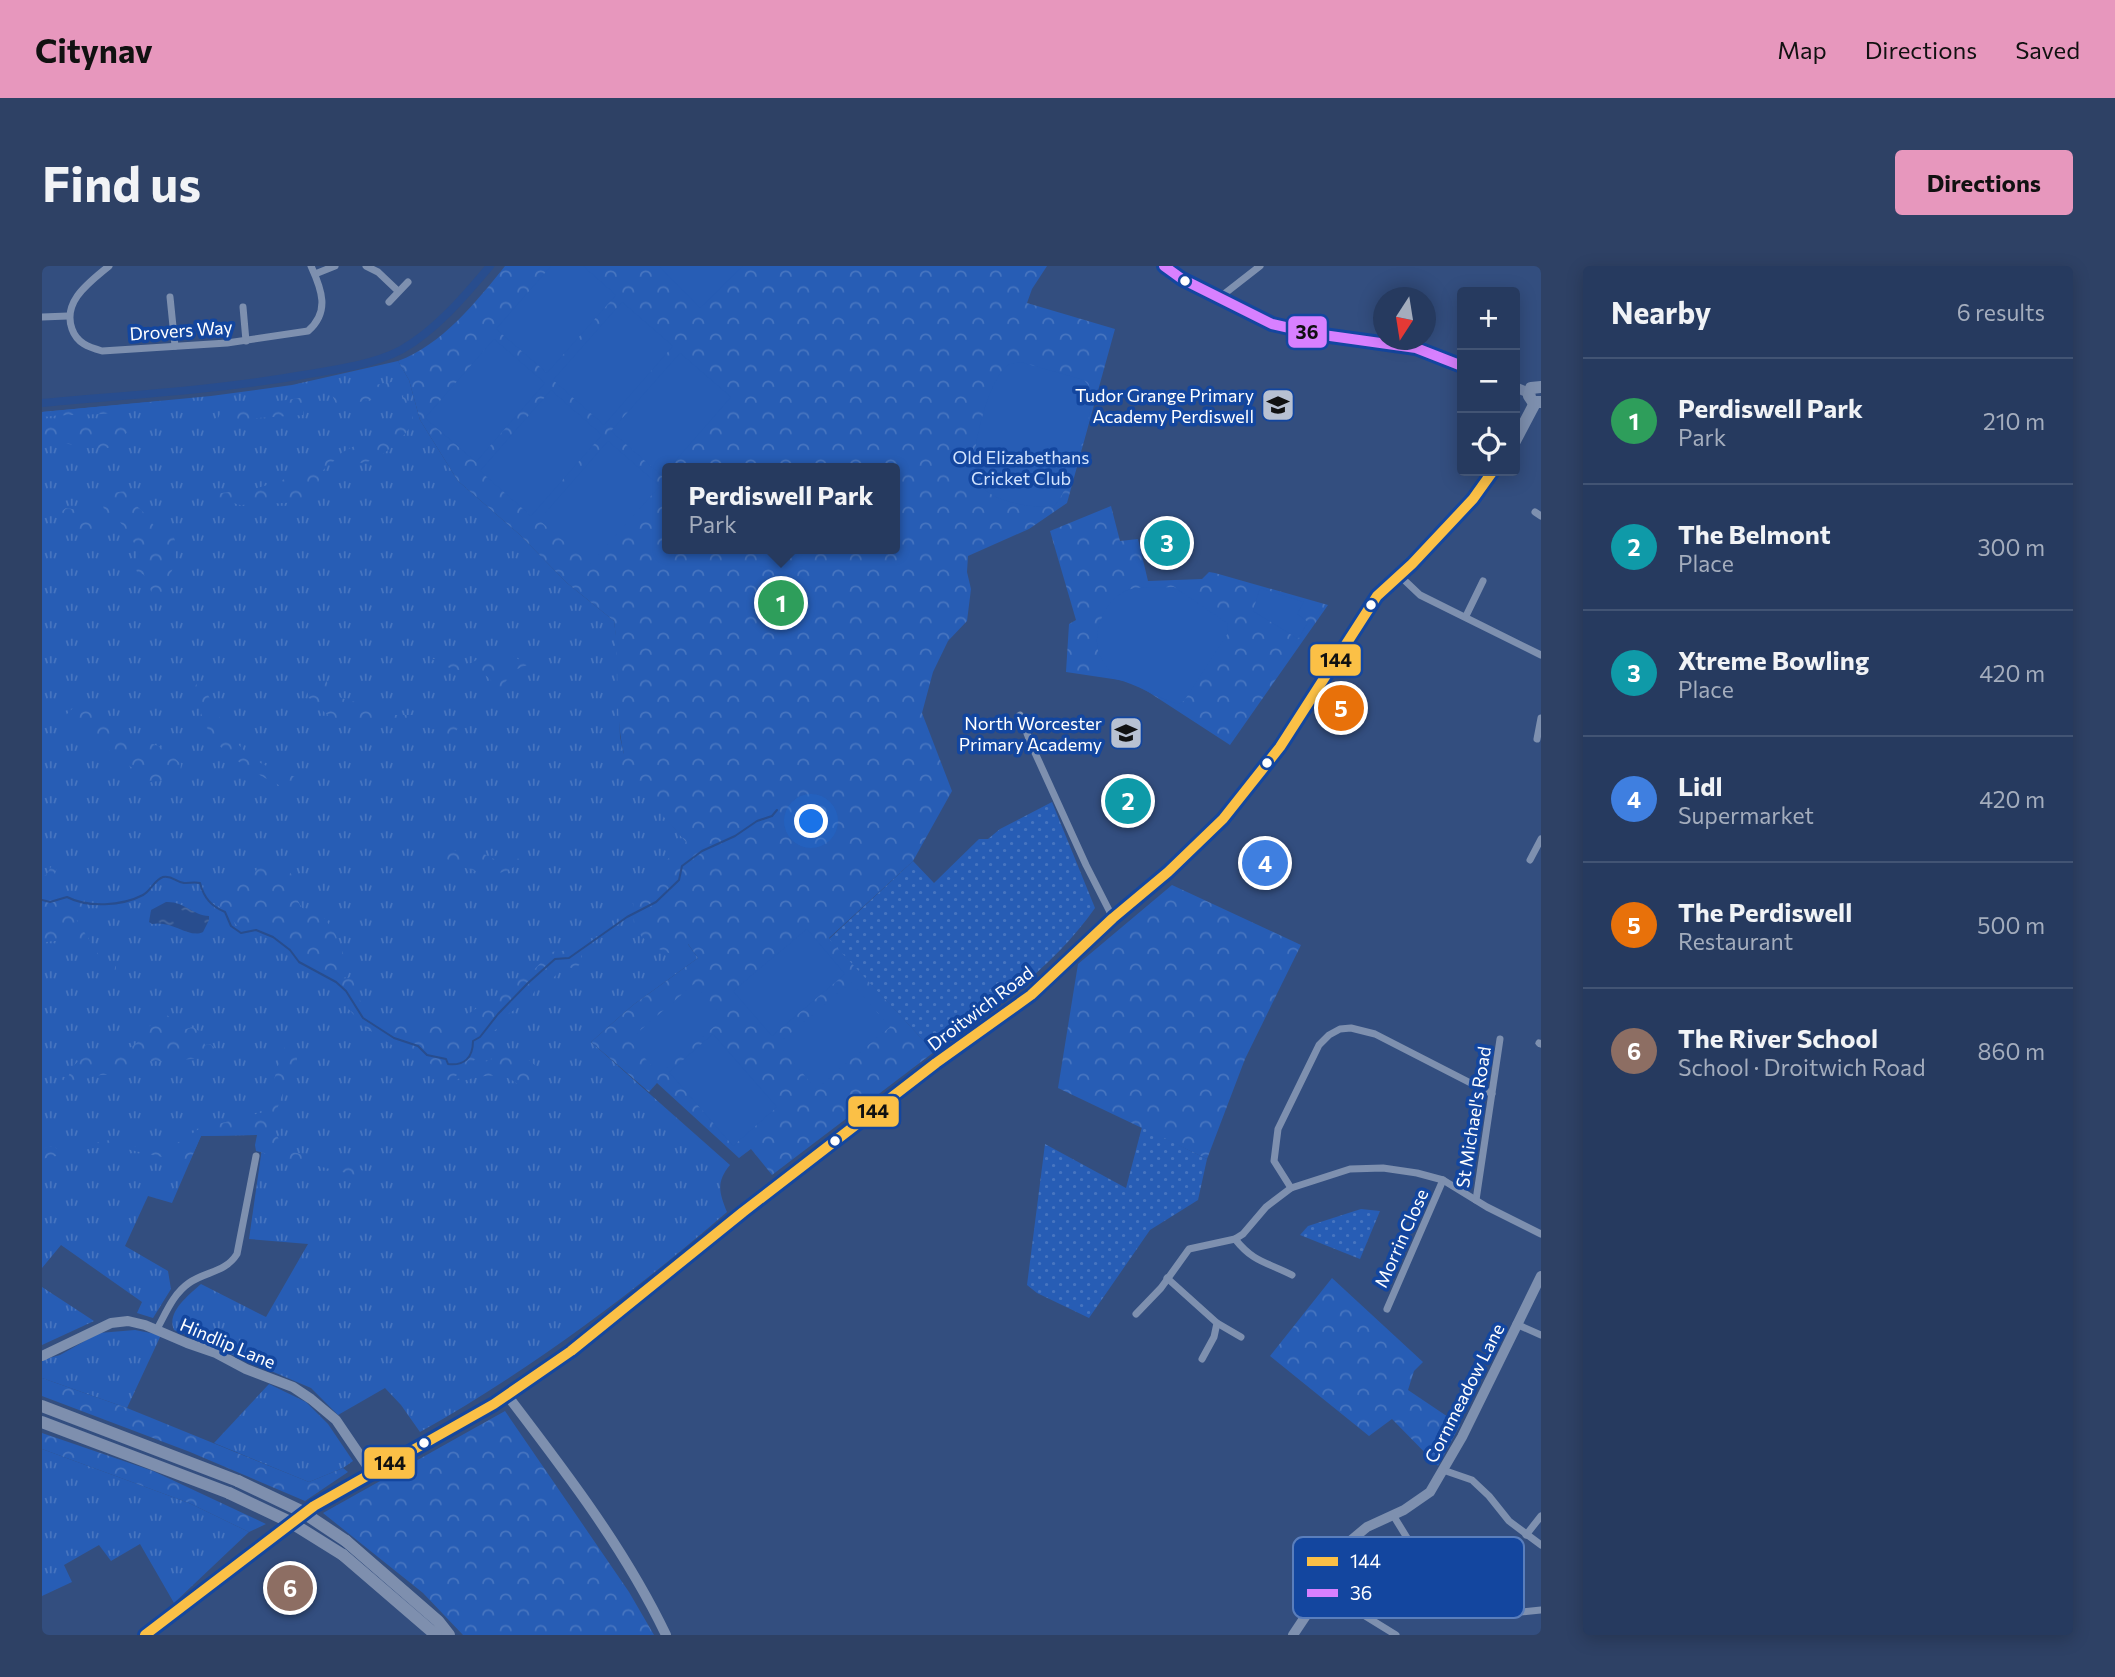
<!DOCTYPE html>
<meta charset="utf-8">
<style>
body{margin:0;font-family:Commissioner,sans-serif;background:#2e4165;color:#f1f3f6}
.controls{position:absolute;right:21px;top:21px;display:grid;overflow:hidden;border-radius:7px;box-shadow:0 4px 18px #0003}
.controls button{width:63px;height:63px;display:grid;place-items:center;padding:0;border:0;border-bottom:2px solid #425474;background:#263a5f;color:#f1f3f6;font:35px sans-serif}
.compass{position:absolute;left:1331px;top:21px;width:63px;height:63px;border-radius:50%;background:#263a5f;box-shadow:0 4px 18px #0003;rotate:192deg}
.you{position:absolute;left:770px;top:556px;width:24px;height:24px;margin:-18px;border:5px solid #fff;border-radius:50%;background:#1a73e8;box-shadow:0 0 0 10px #1a73e833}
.badge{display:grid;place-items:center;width:46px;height:46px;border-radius:50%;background:#e797bd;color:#fff;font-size:23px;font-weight:700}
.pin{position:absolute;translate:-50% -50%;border:4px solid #fff;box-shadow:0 2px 7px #0006}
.popup{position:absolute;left:620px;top:197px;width:238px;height:91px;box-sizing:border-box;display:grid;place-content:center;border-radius:7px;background:#263a5f;filter:drop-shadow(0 2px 5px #0005);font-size:23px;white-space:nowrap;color:#a4adbd}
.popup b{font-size:26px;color:#f1f3f6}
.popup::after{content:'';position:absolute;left:50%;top:100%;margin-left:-14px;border:14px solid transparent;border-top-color:#263a5f}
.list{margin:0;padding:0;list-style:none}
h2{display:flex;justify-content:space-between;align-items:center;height:91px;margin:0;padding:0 28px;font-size:30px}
h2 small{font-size:23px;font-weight:400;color:#a4adbd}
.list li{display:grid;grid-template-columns:46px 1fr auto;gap:21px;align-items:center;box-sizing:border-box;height:126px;padding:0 28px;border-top:2px solid #425474}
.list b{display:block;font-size:26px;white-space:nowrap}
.list p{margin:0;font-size:23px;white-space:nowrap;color:#a4adbd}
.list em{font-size:23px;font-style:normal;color:#a4adbd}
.icon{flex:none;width:38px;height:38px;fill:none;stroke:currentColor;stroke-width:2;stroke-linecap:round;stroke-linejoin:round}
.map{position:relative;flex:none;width:1499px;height:1369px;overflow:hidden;border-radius:7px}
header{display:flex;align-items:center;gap:42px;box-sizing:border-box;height:98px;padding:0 35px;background:#e797bd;color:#111}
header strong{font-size:33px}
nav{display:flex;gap:38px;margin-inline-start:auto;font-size:24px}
.intro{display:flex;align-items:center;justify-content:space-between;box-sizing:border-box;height:168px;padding:0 42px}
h1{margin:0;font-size:49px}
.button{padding:18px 32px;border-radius:7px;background:#e797bd;color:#111;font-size:24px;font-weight:700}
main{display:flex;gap:42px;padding:0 42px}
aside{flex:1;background:#263a5f;border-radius:7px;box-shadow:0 4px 18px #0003}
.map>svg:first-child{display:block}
</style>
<header>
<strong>Citynav</strong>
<nav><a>Map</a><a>Directions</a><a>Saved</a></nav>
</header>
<div class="intro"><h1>Find us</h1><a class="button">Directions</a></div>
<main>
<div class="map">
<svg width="1499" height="1369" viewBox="0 0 1499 1369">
<defs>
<pattern id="grass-tufts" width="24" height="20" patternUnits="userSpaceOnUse" patternTransform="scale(1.75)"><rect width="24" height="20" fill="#275db5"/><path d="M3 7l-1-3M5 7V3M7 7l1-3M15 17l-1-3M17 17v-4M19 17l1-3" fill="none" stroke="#4775c0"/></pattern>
<pattern id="forest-crowns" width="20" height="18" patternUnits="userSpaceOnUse" patternTransform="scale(1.75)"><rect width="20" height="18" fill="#275db5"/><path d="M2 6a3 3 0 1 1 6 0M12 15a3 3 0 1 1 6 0" fill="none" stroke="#4775c0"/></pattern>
<pattern id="garden-dots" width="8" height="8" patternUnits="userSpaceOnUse" patternTransform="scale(1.75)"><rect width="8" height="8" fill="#275db5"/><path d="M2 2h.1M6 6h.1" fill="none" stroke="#4775c0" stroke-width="1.8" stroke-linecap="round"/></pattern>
<pattern id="water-ripples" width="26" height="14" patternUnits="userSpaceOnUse" patternTransform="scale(1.75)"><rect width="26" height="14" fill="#284d8e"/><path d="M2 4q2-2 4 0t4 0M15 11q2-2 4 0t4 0" fill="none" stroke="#48689f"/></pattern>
</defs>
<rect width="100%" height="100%" fill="#334e7f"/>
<g fill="url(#grass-tufts)">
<path d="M356,95L367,114L378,154L416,215L477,268L525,317L572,355L575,377L578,471L582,488L603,528L646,578L640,670L656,692L591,739L549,776L688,899C674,916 677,926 685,946C590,1028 488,1104 378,1166L359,1139L343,1122L296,1149L269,1122L132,1064C124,1046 147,1029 159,1018L224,1051L266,978L207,973L220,882L216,869L159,870L130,937L106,930L83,980L126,1005L129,1023L111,1052L95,1047L100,1036L19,979L0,1002V146L169,130L250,119Z"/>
<polygon points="0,1021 52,1055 0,1079"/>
<polygon points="93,1064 119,1069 85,1142 0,1112 0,1094 18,1089 57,1067"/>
<polygon points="227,1118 264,1136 286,1158 311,1195 301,1202 267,1216 172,1177"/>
<polygon points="0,1183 147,1237 207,1266 132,1337 98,1278 69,1295 57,1279 22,1299 30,1316 0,1330"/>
</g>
<g fill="url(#forest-crowns)" fill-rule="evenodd">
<path d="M463,0H1005L990,23L985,37L1073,63L1025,237L987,263L926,290L925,306L929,323L925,355L906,375L891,406L880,447L910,525L871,595L787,672L892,786L730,909L709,883L697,892L615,817L607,826L549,776L591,739L656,692L646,678L638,689L634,690L612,681L600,671L592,660L591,634L615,603L644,576L575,498L582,488C572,445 578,399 572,355L525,317L477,268L416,215L378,154L367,114L356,95C400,79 435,35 463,0ZM625,202H853V283H625Z"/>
<polygon points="355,115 359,118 360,124 347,127 344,142 334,133 295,140 289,127"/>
<path d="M363,126L372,156C360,175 319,216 299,187L341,165L350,156Z"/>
<polygon points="264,131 261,149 186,154 178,157 175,154 180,144"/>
<path d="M119,135C81,153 41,146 0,151V146Z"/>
<polygon points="86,153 86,166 66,182 48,182 0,173 0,160 12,156 39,158"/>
<path d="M296,189C293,197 285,198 280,206C273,219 280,226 265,236L198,239L165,229L215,222L236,216Z"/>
<path d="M83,225C88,234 95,240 102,247C114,260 112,266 132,271C136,285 134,300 126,312L127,318L116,330L110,328L105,314L101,308L96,309C92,299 95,296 94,286C94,275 84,263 77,255L65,260V252L61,240L70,227Z"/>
<polygon points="1069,240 1078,275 1096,273 1106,315 1160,313 1167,306 1173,307 1286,339 1188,479 1091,416 1024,406 1027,358 1034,354 1008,265"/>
<path d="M24,242L49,246L58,252L60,257L54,271L44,265H31C24,260 18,256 17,247Z"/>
<path d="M470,389L485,399L473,404L451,431L449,414L434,401C417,409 405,401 389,393H408L426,399L436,393L445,394L459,403L461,398L458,391Z"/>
<path d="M265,413L276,418L285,415L286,426C298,432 309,436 322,437L327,432L353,449H374L390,458L411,453L416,449L422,454L411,469C396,466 382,459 367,456C343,452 330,467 308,448L294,457L266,431Z"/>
<path d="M156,416L162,420C173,445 189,476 212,493C223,501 240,505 253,511L257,516L251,525C227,516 182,491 169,469C160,454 156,438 152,422Z"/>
<polygon points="30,443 49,443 58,446 72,464 122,482 139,498 138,507 132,512 105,517 103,508 93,504 22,451"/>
<path d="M392,580L407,581L421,589L432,583L454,594L461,592L481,593C452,625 413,596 382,582Z"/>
<path d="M222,593L244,602L266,628L256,635C261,646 269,650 281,651C297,669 302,686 306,710L295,715L259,695L249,680L228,666L218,662H197L183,645L166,632L188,626L194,613H208Z"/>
<path d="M12,596L18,599L9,611L14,627L33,629L43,634V639L39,643L34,653L58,691L74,700L73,710L66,713C51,704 52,702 45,688C39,677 10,671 0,678V609H4Z"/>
<polygon points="1130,619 1259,679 1203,793 1165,893 1016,822 1036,698"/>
<path d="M535,681L539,689V697L533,703L523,700L509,714L496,720L486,736L464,749L466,756L445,769L446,774L463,771V782L478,787L499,804L501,807L495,823C479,826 474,813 460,810C446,808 429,812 416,817L414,814L424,809L430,801L450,793L449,789C428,788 418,813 399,819L390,812V800L386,795L362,787L324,762L289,724L292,719L310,710L315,730L326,746L342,757L351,759L377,753L406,756L417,754L438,740L456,732L480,709L489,707L509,686L530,684Z"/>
<path d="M122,747L144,763L151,761L158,766L163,779L168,778L174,783L176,789C171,792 105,797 98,795L91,801L81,802L80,811C58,805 40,812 23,826L17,823L14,816L18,810L26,812C35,781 63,792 87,782C103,775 107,754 122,747Z"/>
<path d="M247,774L255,782V803L249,804L233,849C230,866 237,879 251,886L322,905L329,908V910L325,912L214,885L213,879L215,869L159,870L147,897L66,879L0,893V883L9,880L19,884L68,874L83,879L101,881L132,879L157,863L222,846C229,830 239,781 247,774Z"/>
<polygon points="1290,1012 1381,1096 1372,1105 1366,1124 1418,1159 1396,1200 1350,1153 1327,1170 1228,1090"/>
<polygon points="0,1112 85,1142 267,1216 301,1202 306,1206 263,1235 148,1186 0,1130"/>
<polygon points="463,1145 587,1326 612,1369 421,1369 381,1327 281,1247"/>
<polygon points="0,1167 111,1205 224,1258 207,1266 147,1237 0,1183"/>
</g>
<g fill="url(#garden-dots)">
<path d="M1010,536L1053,642C1011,702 951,743 892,786L787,673L871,595L892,617L937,573H946L958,563Z"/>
<polygon points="1100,861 1165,893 1156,934 1108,964 1047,1052 995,1027 985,1019 1003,878 1084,922"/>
<polygon points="1319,943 1338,945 1318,993 1258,969 1266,960"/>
</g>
<g fill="#275db5">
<polygon points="509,0 541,0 574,29 505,107 454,63"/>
<polygon points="617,0 701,0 658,42"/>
<polygon points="580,36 631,80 562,159 511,114"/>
<polygon points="452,73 503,117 434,196 383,152"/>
<polygon points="638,87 689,131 620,210 569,165"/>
<path d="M978,96L1042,114C1046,119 1049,121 1050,128C1051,149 1028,224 1013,239C992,244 938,235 933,209C928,188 947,108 968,98C968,98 978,96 978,96Z"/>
<polygon points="509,124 560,169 489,250 438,205"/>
<polygon points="566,175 618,220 548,298 497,254"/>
<path d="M1132,321L1185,357L1186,367L1142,435L1136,438C1114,432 1096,418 1073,413C1069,406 1062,398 1058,390C1048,367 1064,329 1089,323C1102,320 1119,322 1132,321Z"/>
<polygon points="1218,322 1262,336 1255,348 1266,356 1256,373 1211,345"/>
<polygon points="765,663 803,708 730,770 691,725"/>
<polygon points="809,716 848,761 774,823 736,778"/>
<polygon points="652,718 682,752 617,808 587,774"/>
<polygon points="671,768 735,841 691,880 627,806"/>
</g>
<path fill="url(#water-ripples)" d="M124,636C142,635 150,649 167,650V654L161,666C147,673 131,654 110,658L107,656L109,644Z"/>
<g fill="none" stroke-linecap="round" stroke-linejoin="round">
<path stroke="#284d8e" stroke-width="2" d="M0,634L8,636L25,631C46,642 80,640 101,629C109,625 112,614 121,611C130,609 134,616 142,617C148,617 153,616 158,617C162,632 169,640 183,646L189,660L199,667L214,664L231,671L248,684L257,696L294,716L304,725L321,752L352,772L376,780L385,789L404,793L406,798C422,800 431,792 431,775L438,771L456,748L486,717L513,693L527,692L585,651L614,636L637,614L640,600L660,585L693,570L715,555L730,550L735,544"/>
<path stroke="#284d8e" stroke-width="8" d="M0,137C87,129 174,124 261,109C292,104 330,99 359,84C393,65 423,30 448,0"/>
<g stroke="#7e90af" stroke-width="7">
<path d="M67,0C48,16 20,35 30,63C35,77 46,81 60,85L185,77L266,65C288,46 280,24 269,0"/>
<polyline points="324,0 336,6 356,25"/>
<polyline points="273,8 293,0"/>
<polyline points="128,31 133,80"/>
<polyline points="1177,32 1218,0"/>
<polyline points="347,36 366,16"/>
<polyline points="201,41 204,75"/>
<polyline points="0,51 26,50"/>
<polyline points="1493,246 1499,250"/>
<polyline points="1358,310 1378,329 1499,389"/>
<polyline points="1424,350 1441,315"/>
<polyline points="978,449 989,478 1044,599 1071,652"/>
<polyline points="1495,473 1499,452"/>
<polyline points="1488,594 1499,573"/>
<polyline points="1497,777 1499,778"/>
<polyline points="1249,922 1232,895 1236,863 1277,779 1287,769 1298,763 1309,762 1333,768 1450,828"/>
<polyline points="1434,934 1458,773"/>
<path d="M1193,973C1212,997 1225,996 1250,1009"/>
<polyline points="1125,1012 1175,1057 1172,1071 1160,1093"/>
<polyline points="1345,1043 1401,914"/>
<polyline points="1094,1048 1119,1022 1147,983 1193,973 1201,968 1224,941 1249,922 1308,903 1341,902 1375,907 1401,914 1445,941 1499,968"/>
<polyline points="1175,1057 1199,1071"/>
<polyline points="1474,1058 1499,1069"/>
<path d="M115,1063C124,1047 131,1028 147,1017C164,1005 183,1007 195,988L214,890"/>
<polyline points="1401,1204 1430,1214 1447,1230 1467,1255 1499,1279"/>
<polyline points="1351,1249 1375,1288 1402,1316 1432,1337 1459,1348 1499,1344"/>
<polyline points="1484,1269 1499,1250"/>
<polyline points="1281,1324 1354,1369"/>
</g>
<g stroke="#7e90af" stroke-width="10">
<polyline points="0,1090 69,1057 86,1055 103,1059 145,1077 174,1087 204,1103 251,1121 269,1133 294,1154 330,1207"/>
<path d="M465,1129C523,1205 583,1283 624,1369"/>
<polyline points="1251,1369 1281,1324 1307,1276 1325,1261 1362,1244 1388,1226 1420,1171 1499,1010"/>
</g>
<g stroke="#798bad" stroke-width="10">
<polyline points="1122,0 1140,13 1230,58 1274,68 1374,82 1420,100"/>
<polyline points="1473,121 1487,127"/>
</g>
<g stroke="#7d8fae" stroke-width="12">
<polyline points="1499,136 1491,136 1487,130 1489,122 1499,121"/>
<polyline points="1473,175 1493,137"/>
<polyline points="103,1369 272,1240 452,1138 529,1085 701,946 894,797 989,729 1071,652 1126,606 1181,553 1238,481 1335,330 1370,298 1431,233 1451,205"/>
</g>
<g stroke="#7e8fae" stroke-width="12">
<polyline points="0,1140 196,1215"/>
<polyline points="0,1156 187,1227"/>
<polyline points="304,1275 396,1355 407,1369"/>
<polyline points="301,1289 394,1369"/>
</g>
<g stroke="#7e8fae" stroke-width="12">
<polyline points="196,1215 259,1245 304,1275"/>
<polyline points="187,1227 248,1256 301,1289"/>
</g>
<defs>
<polyline id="bus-1" points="103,1369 272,1240 452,1138 529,1085 701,946 894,797 989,729 1071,652 1126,606 1181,553 1238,481 1335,330 1370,298 1431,233 1451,205"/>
<polyline id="bus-2" points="1122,0 1140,13 1230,58 1274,68 1374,82 1420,100"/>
</defs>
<use href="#bus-1" stroke="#13469f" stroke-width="16"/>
<use href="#bus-2" stroke="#13469f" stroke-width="16"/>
<use href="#bus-1" stroke="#fbc046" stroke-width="10"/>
<use href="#bus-2" stroke="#d880ff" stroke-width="10"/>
</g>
<defs>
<symbol id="school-square" viewBox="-11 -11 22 22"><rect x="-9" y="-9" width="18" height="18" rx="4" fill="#b8c1d2" stroke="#13469f"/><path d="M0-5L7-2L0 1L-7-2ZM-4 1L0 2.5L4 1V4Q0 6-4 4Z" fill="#111"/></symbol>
</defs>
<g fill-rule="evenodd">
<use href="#school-square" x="1217" y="120" width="38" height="38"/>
<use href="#school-square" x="1065" y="448" width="38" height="38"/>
</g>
<g fill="#fff" stroke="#13469f" stroke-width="2.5">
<circle cx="1143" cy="15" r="6"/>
<circle cx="1329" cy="339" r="6"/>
<circle cx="1225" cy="497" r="6"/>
<circle cx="793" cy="875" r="6"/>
<circle cx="382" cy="1177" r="6"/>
</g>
<g text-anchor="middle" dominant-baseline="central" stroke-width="7" stroke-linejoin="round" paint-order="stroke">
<g font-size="18" fill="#fff" stroke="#13469f">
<text transform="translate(139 64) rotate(-4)">Drovers Way</text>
<text transform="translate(938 742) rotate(-37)">Droitwich Road</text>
<text transform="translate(1431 851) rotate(-81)">St Michael's Road</text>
<text transform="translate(1359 972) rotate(-66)">Morrin Close</text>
<text transform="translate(186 1077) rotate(23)">Hindlip Lane</text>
<text transform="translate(1422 1127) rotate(-63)">Cornmeadow Lane</text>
</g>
<g font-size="18" fill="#fff" stroke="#13469f" text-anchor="end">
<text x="1212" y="129">Tudor Grange Primary<tspan x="1212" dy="21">Academy Perdiswell</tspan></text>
<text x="1060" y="457">North Worcester<tspan x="1060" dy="21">Primary Academy</tspan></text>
</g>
<g font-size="18" fill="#d3e4fe" stroke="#13469f">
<text x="979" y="191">Old Elizabethans<tspan x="979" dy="21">Cricket Club</tspan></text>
</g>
</g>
<rect x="1251" y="1271" width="231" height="81" rx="10" fill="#13469f" stroke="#5a7ebc" stroke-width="2"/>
<rect x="1265" y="1291" width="31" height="9" fill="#fbc046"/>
<rect x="1265" y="1323" width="31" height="8" fill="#d880ff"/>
<g font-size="19" fill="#fff">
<text x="1308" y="1302">144</text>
<text x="1308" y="1334">36</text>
</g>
<g stroke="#13469f" stroke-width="2.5">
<rect x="1245" y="49" width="41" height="34" rx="7" fill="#d880ff"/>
<rect x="1267" y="377" width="53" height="34" rx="7" fill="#fbc046"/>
<rect x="805" y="829" width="53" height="33" rx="7" fill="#fbc046"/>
<rect x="321" y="1180" width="53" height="34" rx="7" fill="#fbc046"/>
</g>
<g font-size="19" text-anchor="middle" font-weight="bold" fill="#111">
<text x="1265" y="73">36</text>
<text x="1294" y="401">144</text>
<text x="831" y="852">144</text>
<text x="348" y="1204">144</text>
</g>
</svg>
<div class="controls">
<button>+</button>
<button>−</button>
<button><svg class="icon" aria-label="locate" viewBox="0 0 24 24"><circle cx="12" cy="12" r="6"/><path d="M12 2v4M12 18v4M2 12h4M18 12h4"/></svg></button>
</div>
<svg class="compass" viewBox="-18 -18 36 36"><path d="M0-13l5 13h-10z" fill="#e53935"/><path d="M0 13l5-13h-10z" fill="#a4adbd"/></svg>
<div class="you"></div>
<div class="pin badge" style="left:739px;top:337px;background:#2e9e5b">1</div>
<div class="popup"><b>Perdiswell Park</b>Park</div>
<div class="pin badge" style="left:1086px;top:535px;background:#0f9aa8">2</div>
<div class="pin badge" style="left:1125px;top:277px;background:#0f9aa8">3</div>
<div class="pin badge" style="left:1223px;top:597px;background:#3f7fe0">4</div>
<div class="pin badge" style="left:1299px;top:442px;background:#e8710a">5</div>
<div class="pin badge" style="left:248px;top:1322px;background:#8d6e63">6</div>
</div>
<aside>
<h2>Nearby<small>6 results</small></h2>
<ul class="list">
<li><span class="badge" style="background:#2e9e5b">1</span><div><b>Perdiswell Park</b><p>Park</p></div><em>210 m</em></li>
<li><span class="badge" style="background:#0f9aa8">2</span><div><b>The Belmont</b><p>Place</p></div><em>300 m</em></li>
<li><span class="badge" style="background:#0f9aa8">3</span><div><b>Xtreme Bowling</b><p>Place</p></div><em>420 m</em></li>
<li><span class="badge" style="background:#3f7fe0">4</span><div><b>Lidl</b><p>Supermarket</p></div><em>420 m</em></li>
<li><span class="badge" style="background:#e8710a">5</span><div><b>The Perdiswell</b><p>Restaurant</p></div><em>500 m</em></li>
<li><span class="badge" style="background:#8d6e63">6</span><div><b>The River School</b><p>School · Droitwich Road</p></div><em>860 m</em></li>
</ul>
</aside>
</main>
